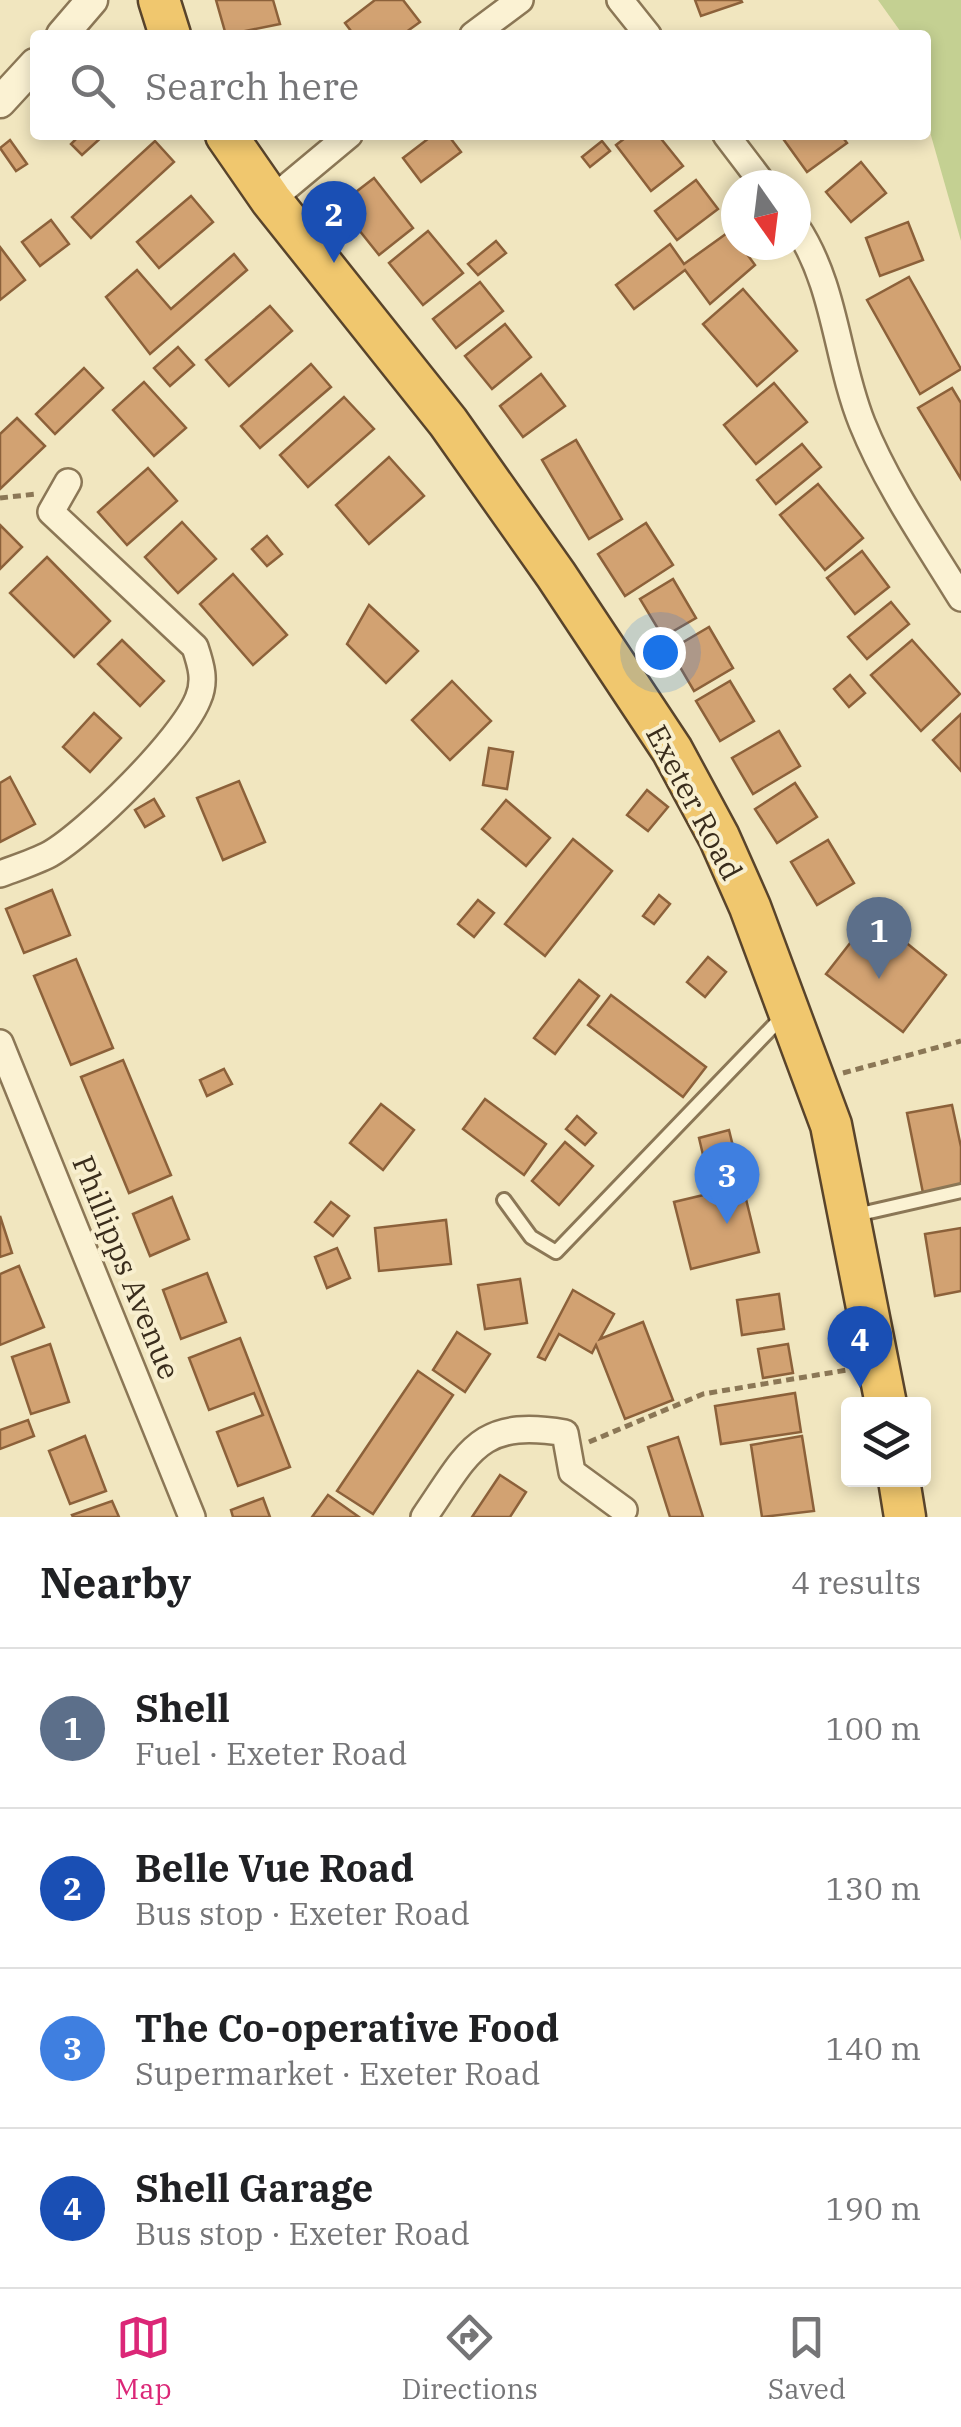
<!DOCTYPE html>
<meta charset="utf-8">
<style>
body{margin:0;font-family:"IBM Plex Serif",serif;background:#f2f2f2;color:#202124}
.controls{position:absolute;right:30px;bottom:30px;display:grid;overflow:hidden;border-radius:10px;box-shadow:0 5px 15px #0003}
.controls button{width:90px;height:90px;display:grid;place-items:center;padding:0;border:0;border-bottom:2px solid #e0e0e0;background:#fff;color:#202124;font:50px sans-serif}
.compass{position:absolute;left:721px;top:170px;width:90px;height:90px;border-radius:50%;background:#fff;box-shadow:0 5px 15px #0003;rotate:166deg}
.you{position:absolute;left:660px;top:652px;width:35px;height:35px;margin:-25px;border:8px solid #fff;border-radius:50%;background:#1a73e8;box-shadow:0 0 0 15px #1a73e833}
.badge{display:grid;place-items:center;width:65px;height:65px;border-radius:50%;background:#db2777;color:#fff;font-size:32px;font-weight:700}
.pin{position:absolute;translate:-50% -82px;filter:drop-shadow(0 2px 5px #0008)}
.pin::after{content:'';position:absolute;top:52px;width:35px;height:30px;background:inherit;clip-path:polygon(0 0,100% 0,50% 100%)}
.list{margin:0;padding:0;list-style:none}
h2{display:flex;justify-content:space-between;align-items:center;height:130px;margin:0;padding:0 40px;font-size:42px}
h2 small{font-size:32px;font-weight:400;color:#757577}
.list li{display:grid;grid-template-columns:65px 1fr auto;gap:30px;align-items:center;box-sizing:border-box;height:160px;padding:0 40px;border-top:2px solid #e0e0e0}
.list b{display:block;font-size:38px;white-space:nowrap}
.list p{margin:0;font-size:32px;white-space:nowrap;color:#757577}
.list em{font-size:32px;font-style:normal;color:#757577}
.icon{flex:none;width:55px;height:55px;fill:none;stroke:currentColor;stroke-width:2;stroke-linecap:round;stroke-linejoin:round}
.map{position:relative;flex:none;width:961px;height:1517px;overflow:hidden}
.search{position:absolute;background:#fff;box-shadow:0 5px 15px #0003;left:30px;right:30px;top:30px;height:110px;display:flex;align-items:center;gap:25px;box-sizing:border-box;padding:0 35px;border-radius:10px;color:#757577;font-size:38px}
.sheet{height:770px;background:#fff}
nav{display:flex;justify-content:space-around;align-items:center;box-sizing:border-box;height:140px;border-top:2px solid #e0e0e0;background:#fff;font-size:28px;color:#757577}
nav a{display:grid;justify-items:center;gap:5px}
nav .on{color:#db2777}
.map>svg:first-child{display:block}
</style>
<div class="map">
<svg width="961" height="1517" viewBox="0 0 961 1517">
<rect width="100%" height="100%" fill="#f1e6bf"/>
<polygon fill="#c4d092" points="878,0 961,0 961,241 926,118 926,35 903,35"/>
<g fill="#d2a272" stroke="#8c613a" stroke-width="2.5">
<polygon points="216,0 273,0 280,24 226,35"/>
<polygon points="375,0 403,0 420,22 402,35 354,35 345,23"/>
<polygon points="695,0 741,0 742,2 701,16"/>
<polygon points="80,135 104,135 82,155 71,144"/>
<polygon points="433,135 448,135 461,152 421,182 403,158"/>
<polygon points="629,135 658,135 683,166 651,191 616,145"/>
<polygon points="791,135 841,135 847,143 807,172 784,140"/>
<polygon points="10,140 27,164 16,171 0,148"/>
<polygon points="155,141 174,162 91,238 72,217"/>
<polygon points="602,141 610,151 590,167 582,157"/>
<polygon points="861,162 886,193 851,222 826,192"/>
<polygon points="374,178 413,228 379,255 339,205"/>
<polygon points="696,180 718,209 677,240 655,211"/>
<polygon points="191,196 213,222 159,268 137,242"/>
<polygon points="51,220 69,244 40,266 22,242"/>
<polygon points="908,222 923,260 880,276 866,238"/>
<polygon points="428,231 463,273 423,305 389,263"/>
<polygon points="730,231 755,265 710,304 685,270 634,309 616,285 670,244 684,264"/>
<polygon points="496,241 506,253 478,275 468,264"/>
<polygon points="0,247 25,280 0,300"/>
<polygon points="234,254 247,270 150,354 106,297 137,270 171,309"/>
<polygon points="909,277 961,369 920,394 867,300"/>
<polygon points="480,282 503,311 456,348 433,319"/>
<polygon points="743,289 797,351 757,386 703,324"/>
<polygon points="270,306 292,331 229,386 206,360"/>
<polygon points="505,324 531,357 492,389 465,356"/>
<polygon points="178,347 194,365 170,386 154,368"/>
<polygon points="311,364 331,387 260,448 241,426"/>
<polygon points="84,368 103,388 55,434 36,414"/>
<polygon points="541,374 565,406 523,437 500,406"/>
<polygon points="144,382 186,428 154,456 113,410"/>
<polygon points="774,383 807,422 756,464 724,425"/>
<polygon points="952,388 961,403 961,479 918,408"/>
<polygon points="344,397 374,429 308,487 280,455"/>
<polygon points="17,418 45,446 0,489 0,434"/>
<polygon points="576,440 622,519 589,539 542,460"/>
<polygon points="802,444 821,467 776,504 757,480"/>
<polygon points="389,457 424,496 369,544 336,505"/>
<polygon points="148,468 177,501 127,545 98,512"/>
<polygon points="818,484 863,538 825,570 780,515"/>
<polygon points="182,522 216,559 178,593 145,557"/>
<polygon points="646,523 673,565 625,596 598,554"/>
<polygon points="0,525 22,547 0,569"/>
<polygon points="267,536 282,554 267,566 252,549"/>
<polygon points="862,551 889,587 855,614 827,578"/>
<polygon points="47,557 110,621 74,657 10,593"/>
<polygon points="233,574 287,635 253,665 200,604"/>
<polygon points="673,579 696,618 663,637 640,599"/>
<polygon points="891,602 909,624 867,659 848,637"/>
<polygon points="369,605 418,651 386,683 347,644"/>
<polygon points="709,627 733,668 694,691 670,650"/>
<polygon points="122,640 164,681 140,706 98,664"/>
<polygon points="912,640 960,694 921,731 871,675"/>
<polygon points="850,675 865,693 849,707 834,689"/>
<polygon points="452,681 491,721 450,760 412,720"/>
<polygon points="730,681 754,721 720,741 696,701"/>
<polygon points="94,713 121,738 90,772 63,747"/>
<polygon points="961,714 961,771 933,740"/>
<polygon points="779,731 800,766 753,794 732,758"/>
<polygon points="489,748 513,752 507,789 483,785"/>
<polygon points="10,777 35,824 0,842 0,783"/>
<polygon points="239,781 265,842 223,860 197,798"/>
<polygon points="795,783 817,817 777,843 755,809"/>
<polygon points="647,790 668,807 648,831 627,815"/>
<polygon points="154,799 164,816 145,827 135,810"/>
<polygon points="506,800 550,838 526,866 482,829"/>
<polygon points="573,839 612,871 545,956 505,924"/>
<polygon points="828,840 854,883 817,905 791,862"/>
<polygon points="52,890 70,935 24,953 6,909"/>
<polygon points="659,895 670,904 654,924 643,916"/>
<polygon points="478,900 494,913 474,937 458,924"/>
<polygon points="872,915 946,975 903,1032 826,974"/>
<polygon points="708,957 726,972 705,997 687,982"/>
<polygon points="76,959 113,1048 71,1065 34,976"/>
<polygon points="579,980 599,996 555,1054 534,1038"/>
<polygon points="611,995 706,1067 683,1097 588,1025"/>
<polygon points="123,1060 171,1175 129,1193 81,1077"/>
<polygon points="224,1069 232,1084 207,1096 200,1080"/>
<polygon points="485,1099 546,1144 524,1175 463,1129"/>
<polygon points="381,1104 414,1130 383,1170 350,1143"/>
<polygon points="952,1105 961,1147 961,1184 923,1193 907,1113"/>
<polygon points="577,1116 596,1133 585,1145 566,1129"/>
<polygon points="729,1130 759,1252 691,1269 674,1202 712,1193 699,1138"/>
<polygon points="565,1142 593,1166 559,1205 532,1181"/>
<polygon points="172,1197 189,1239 150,1256 133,1214"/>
<polygon points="331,1202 349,1216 333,1236 315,1222"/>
<polygon points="0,1216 12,1253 0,1257"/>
<polygon points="446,1220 451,1264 379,1271 375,1228"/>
<polygon points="961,1228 961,1291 935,1296 925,1234"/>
<polygon points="337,1248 350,1278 327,1288 315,1257"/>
<polygon points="19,1266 44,1327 0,1345 0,1274"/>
<polygon points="207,1273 226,1322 181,1339 163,1290"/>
<polygon points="520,1279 527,1323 485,1329 478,1285"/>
<polygon points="573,1290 614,1314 600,1339 643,1322 673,1400 625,1419 596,1345 592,1353 559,1334 545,1360 538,1357"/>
<polygon points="779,1294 784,1329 742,1335 737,1300"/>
<polygon points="457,1332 490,1354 465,1392 433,1370"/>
<polygon points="240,1338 290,1467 238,1486 217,1432 263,1415 254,1393 209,1410 189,1358"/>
<polygon points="50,1344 69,1402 31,1414 12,1357"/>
<polygon points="788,1344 793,1373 763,1378 758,1349"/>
<polygon points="418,1371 453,1395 373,1514 337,1491"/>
<polygon points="795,1393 801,1432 721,1444 715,1406"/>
<polygon points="28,1420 34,1436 0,1449 0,1430"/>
<polygon points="85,1436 106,1491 70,1504 49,1451"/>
<polygon points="802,1436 814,1511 762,1517 751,1445"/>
<polygon points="678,1437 703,1517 670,1517 648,1447"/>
<polygon points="500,1475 526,1492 510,1517 472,1517"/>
<polygon points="328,1495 359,1517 312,1517"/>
<polygon points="263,1498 270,1517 233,1517 231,1510"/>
<polygon points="112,1501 119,1517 73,1517 72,1515"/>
</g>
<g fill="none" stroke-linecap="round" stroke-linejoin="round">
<defs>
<g id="service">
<polyline points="504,1200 531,1237 556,1252 783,1016"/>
<polyline points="856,1215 961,1191"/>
</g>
<g id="minor">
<polyline points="620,0 648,35"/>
<polyline points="473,35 520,0"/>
<polyline points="726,135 764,185"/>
<polyline points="271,200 349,135"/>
<path d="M796,226C836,286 836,358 862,423C887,485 926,541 961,598"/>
<path d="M0,874C16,868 35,862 50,854C88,832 182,739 198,699C206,681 201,665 195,647L51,512L68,482"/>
<polyline points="0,1043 192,1517"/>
<path d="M424,1517C469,1452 478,1418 565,1433L572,1472L624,1510"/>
</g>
<g id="tertiary">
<polyline points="62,35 92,0"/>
<polyline points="0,102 35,64"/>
</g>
<g id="trunk">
<polyline points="159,0 170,35"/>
<polyline points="226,135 271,200 448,422 556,575 672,750 719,837 750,907 831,1125 886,1404"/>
<polyline points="899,1480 905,1517"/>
</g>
</defs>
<use href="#service" stroke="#8b7756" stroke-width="18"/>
<use href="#minor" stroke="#8b7756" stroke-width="30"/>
<use href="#tertiary" stroke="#8b7756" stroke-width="35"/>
<use href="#trunk" stroke="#59442b" stroke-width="45"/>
<g stroke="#8b7756" stroke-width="5" stroke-dasharray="8 5" stroke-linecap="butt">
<polyline points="0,498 36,494"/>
<polyline points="843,1073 961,1041"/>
<polyline points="589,1442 703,1394 847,1370"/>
</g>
<use href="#service" stroke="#fbf2d3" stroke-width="12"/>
<use href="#minor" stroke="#fbf2d3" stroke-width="25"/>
<use href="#tertiary" stroke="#fbf2d3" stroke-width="30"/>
<use href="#trunk" stroke="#f0c76e" stroke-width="40"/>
</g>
<g text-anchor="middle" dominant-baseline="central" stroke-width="8" stroke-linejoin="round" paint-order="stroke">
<g font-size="30" fill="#3a2d1c" stroke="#f8efcf">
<text transform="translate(695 802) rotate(62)">Exeter Road</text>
<text transform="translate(127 1267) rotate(68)">Phillipps Avenue</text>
</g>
</g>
</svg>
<div class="controls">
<button><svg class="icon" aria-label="layers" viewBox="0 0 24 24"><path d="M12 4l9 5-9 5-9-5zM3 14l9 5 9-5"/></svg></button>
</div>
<svg class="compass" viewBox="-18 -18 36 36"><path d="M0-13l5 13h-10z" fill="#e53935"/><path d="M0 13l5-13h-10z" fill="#757577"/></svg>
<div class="you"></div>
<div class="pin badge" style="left:879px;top:979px;background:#5c6f8a">1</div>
<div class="pin badge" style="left:334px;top:263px;background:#1a4fb4">2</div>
<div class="pin badge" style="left:727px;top:1224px;background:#3f7fe0">3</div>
<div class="pin badge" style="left:860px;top:1388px;background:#1a4fb4">4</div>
<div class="search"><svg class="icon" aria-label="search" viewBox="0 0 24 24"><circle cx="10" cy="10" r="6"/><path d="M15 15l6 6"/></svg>Search here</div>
</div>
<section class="sheet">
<h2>Nearby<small>4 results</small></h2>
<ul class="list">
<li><span class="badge" style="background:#5c6f8a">1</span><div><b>Shell</b><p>Fuel · Exeter Road</p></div><em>100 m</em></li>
<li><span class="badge" style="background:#1a4fb4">2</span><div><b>Belle Vue Road</b><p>Bus stop · Exeter Road</p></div><em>130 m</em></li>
<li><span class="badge" style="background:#3f7fe0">3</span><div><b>The Co-operative Food</b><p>Supermarket · Exeter Road</p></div><em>140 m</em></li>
<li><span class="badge" style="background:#1a4fb4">4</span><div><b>Shell Garage</b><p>Bus stop · Exeter Road</p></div><em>190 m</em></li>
</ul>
</section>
<nav>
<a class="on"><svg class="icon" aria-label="map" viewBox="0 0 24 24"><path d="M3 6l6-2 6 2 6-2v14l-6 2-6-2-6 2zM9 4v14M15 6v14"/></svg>Map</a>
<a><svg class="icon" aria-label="directions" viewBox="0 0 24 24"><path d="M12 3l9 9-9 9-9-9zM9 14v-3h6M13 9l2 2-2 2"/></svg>Directions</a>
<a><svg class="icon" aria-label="saved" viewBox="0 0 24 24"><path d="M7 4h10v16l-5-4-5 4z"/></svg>Saved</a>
</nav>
